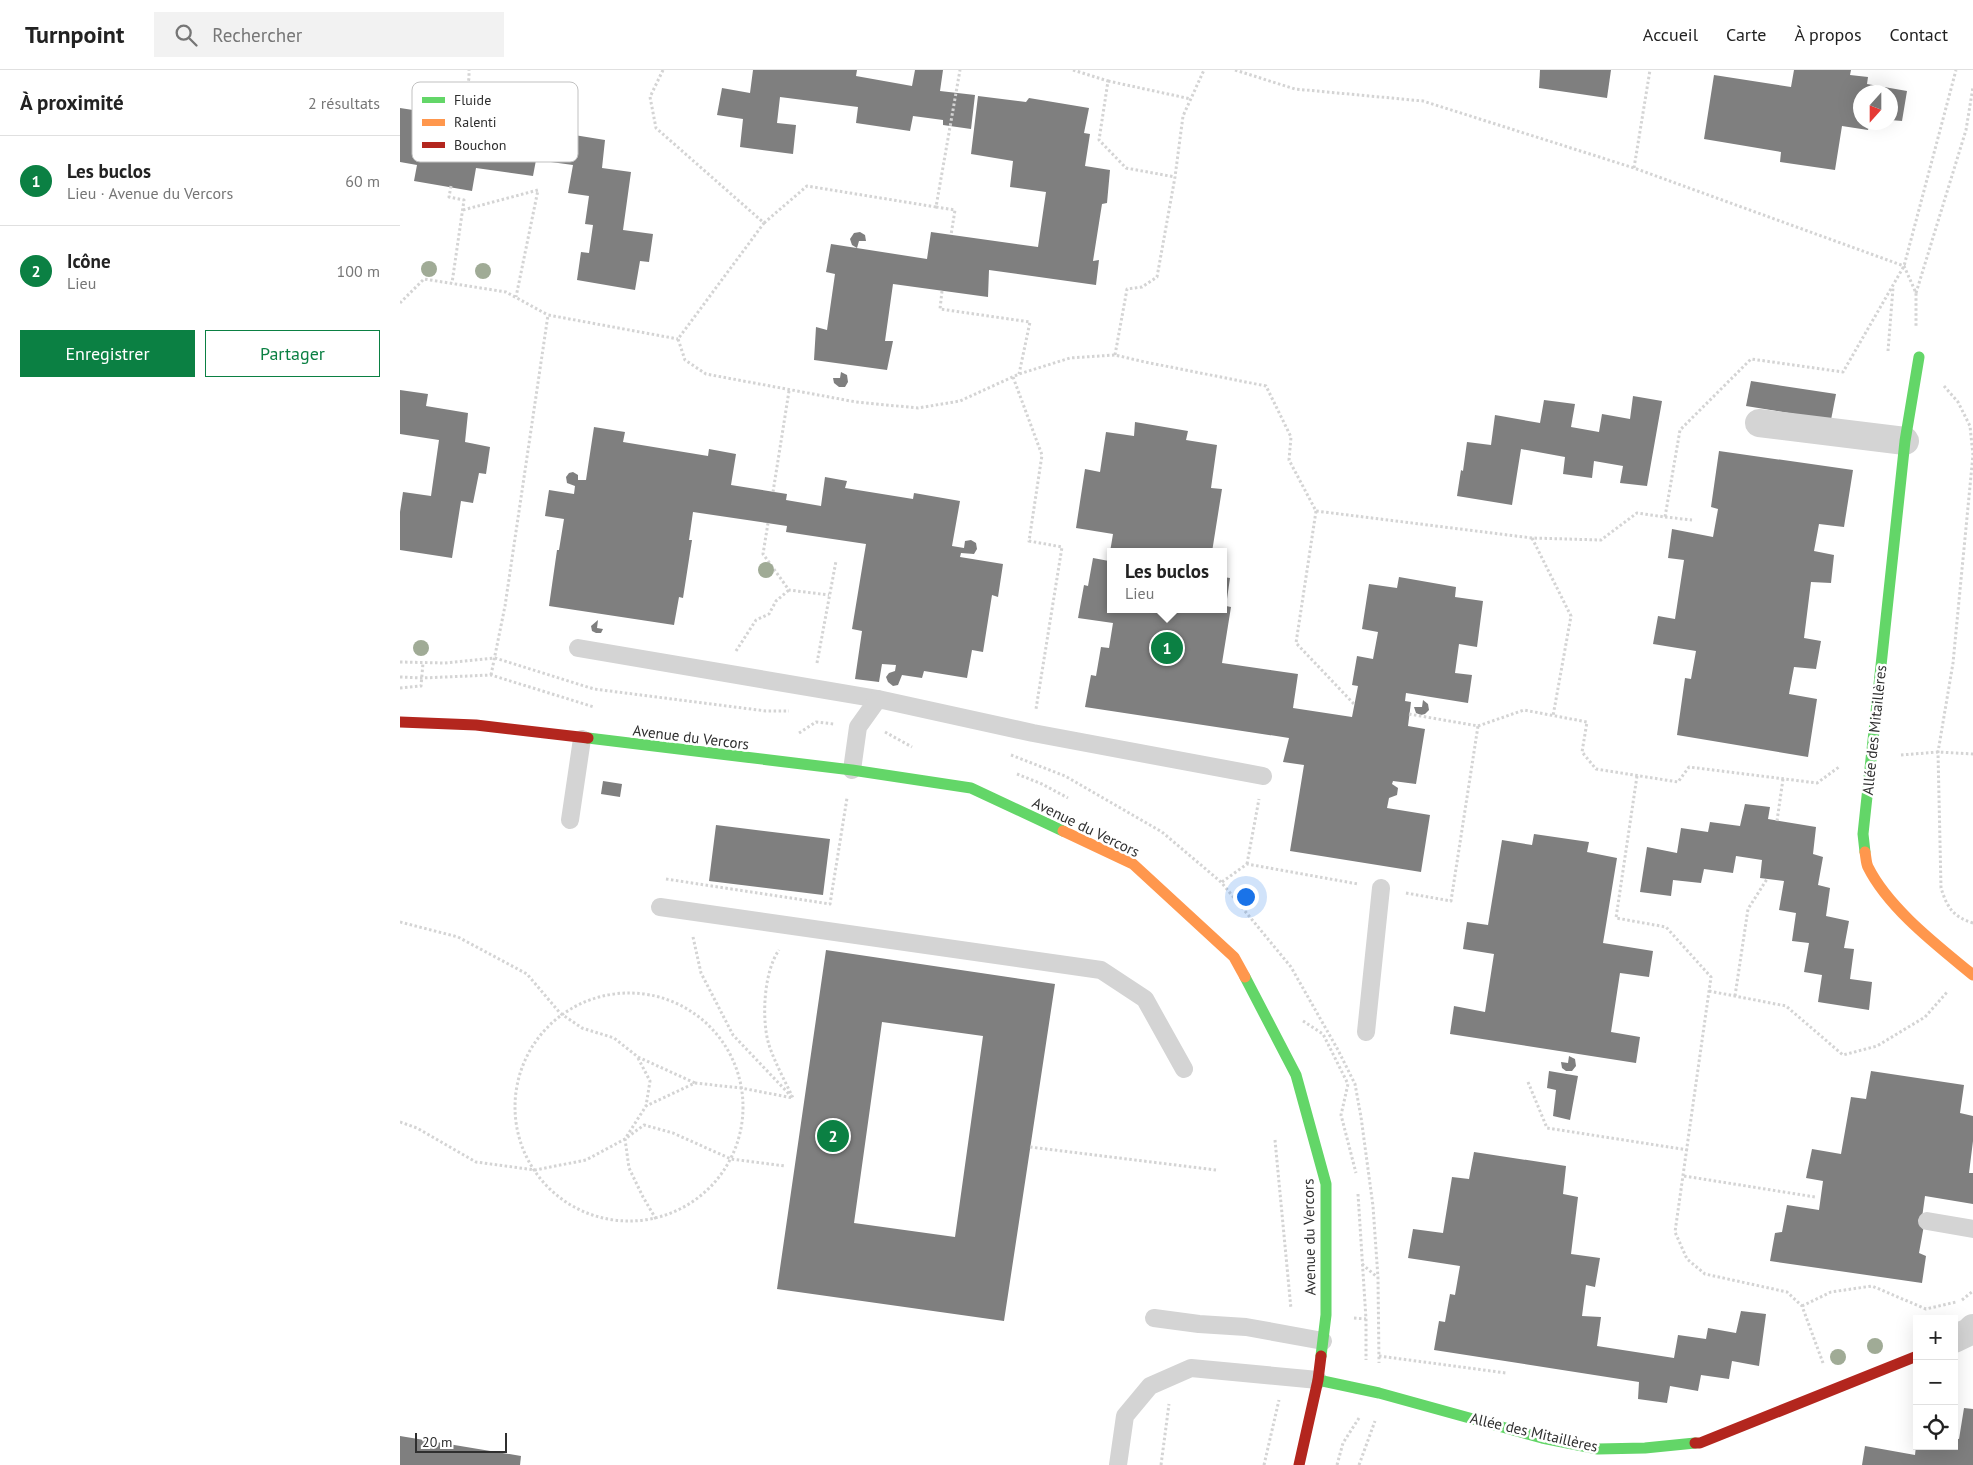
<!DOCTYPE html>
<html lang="fr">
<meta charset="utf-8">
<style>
body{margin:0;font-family:"PT Sans",sans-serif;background:#f2f2f2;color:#222}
.controls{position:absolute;right:15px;bottom:15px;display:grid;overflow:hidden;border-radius:0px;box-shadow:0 5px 20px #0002}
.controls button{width:45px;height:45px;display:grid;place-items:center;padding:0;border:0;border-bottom:1px solid #e0e0e0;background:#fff;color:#222;font:25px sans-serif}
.compass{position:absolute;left:1453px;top:15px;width:45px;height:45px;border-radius:50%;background:#fff;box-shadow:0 5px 20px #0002;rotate:201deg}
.scale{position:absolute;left:15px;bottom:12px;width:92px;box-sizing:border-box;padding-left:5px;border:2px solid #2f2f2f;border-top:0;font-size:14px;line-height:18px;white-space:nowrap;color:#2f2f2f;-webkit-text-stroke:4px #fff;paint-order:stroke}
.you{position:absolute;left:845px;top:826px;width:18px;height:18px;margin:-12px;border:4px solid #fff;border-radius:50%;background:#1a73e8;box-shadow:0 0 0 8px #1a73e833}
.badge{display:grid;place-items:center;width:32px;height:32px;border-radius:50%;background:#0b8043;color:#fff;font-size:16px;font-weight:700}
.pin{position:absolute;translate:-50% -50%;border:2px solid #fff;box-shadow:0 1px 5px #0006}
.popup{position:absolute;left:707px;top:478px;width:120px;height:65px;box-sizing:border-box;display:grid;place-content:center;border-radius:0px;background:#fff;filter:drop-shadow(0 1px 4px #0005);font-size:16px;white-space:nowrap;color:#767676}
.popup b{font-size:19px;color:#222}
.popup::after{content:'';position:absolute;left:50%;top:100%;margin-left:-10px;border:10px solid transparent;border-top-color:#fff}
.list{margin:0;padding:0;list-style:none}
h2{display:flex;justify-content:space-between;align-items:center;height:65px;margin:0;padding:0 20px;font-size:21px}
h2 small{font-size:16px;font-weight:400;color:#767676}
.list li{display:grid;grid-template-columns:32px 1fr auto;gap:15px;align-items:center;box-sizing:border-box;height:90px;padding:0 20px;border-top:1px solid #e0e0e0}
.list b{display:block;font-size:19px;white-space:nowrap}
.list p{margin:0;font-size:16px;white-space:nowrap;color:#767676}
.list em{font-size:16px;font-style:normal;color:#767676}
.actions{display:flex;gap:10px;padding:15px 20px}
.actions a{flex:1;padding:11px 0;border:1px solid #0b8043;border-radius:0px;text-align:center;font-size:18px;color:#0b8043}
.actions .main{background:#0b8043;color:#fff}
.icon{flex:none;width:28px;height:28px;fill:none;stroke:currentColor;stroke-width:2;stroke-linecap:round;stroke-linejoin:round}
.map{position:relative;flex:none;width:1573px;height:1395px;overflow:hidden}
header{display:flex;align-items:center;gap:30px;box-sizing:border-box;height:70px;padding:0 25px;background:#fff;border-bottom:1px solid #e0e0e0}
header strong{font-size:24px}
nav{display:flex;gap:28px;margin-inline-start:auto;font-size:18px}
.search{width:350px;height:45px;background:#f2f2f2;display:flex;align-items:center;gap:12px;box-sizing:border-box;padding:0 18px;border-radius:0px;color:#767676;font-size:19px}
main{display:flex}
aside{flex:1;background:#fff}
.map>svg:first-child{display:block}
</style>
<header>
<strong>Turnpoint</strong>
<div class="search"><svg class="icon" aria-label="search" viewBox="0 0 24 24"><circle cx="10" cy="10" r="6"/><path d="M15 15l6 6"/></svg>Rechercher</div>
<nav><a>Accueil</a><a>Carte</a><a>À propos</a><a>Contact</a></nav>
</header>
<main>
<aside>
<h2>À proximité<small>2 résultats</small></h2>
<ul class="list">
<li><span class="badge">1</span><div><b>Les buclos</b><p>Lieu · Avenue du Vercors</p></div><em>60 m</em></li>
<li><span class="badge">2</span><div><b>Icône</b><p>Lieu</p></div><em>100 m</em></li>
</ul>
<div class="actions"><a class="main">Enregistrer</a><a>Partager</a></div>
</aside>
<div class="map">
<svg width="1573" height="1395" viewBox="0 0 1573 1395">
<rect width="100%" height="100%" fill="#fff"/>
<g fill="#7f7f7f" fill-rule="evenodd">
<polygon points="353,0 457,0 456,6 512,16 515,0 543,0 540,21 575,25 571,59 543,55 543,50 513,46 510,61 456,53 458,37 380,27 377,53 396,55 393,84 340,77 343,49 317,45 322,18 350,23"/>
<polygon points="1140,0 1211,0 1207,28 1139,18"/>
<polygon points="1394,0 1451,0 1450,5 1468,7 1467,14 1507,21 1502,51 1490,50 1490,22 1460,22 1460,52 1470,52 1468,60 1442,56 1435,100 1380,92 1381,82 1304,69 1314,5 1391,17"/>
<polygon points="578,26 626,32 629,28 689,38 684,63 690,64 685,96 710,100 707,133 702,134 693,191 699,190 696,215 589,200 588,227 493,214 485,271 493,271 487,300 414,290 416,257 427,260 435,204 426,202 431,174 527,189 531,162 638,177 646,122 610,117 613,91 571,84"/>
<polygon points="143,37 171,42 168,64 205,70 202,98 231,102 223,160 253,164 249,192 240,191 235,220 177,210 181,182 189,183 193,155 185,154 189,126 168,123 173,95 136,90 133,106 76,98 72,121 14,111 17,95 0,92 0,38 26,42 22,65 52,70 53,59 80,63 85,40 112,45 110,55 140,60"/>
<polygon points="460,162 465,165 466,171 459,171 457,178 452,175 450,169 454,163"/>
<polygon points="441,302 447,305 448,312 445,317 439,317 434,313 433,308 440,308"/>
<polygon points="1351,311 1436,324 1431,350 1346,336"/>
<polygon points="0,320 28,324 26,336 68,343 65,372 90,377 86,404 79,403 73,433 61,431 52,488 0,480 0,442 3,422 31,426 39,370 0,364"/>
<polygon points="1233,326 1262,331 1247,416 1220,413 1223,396 1194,391 1192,408 1163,404 1165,387 1121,379 1112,435 1057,426 1061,400 1063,401 1067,372 1091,375 1095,345 1140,353 1144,330 1175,334 1171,357 1199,362 1202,344 1230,349"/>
<polygon points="735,352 788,361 786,370 817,375 811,418 822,419 812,482 710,482 713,464 676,458 685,399 700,402 706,362 734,366"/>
<polygon points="194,357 225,362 223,372 308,386 309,379 336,384 331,415 387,424 386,430 421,436 425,407 447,411 445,418 513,429 514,423 560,431 552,476 564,478 565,471 571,470 576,473 577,479 574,484 561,483 560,487 603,494 598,527 592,525 583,582 572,580 567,608 524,601 522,608 502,605 498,615 493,616 488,612 486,607 489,603 495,601 496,595 482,594 479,612 455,609 462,561 452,559 466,474 386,462 387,456 293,442 289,470 292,470 283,528 279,527 274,555 149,536 157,480 159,480 164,449 145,446 149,420 174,424 175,416 167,413 166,407 169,403 173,402 178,405 178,410 186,410"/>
<polygon points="1319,381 1453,400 1444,457 1419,454 1414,481 1434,485 1431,513 1411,512 1404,568 1421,571 1416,599 1394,597 1389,624 1417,629 1408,687 1277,665 1285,608 1291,609 1296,581 1253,574 1258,546 1275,549 1284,490 1268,488 1272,459 1313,467 1318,439 1311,437"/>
<polygon points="710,485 711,539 823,539 823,507 830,508 826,536 831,537 822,593 898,604 893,638 952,647 958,616 952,615 957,586 973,589 978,562 962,559 969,514 997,518 999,507 1056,517 1055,527 1083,531 1077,577 1059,574 1055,603 1072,605 1068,633 1006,623 1005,631 1011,632 1008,656 1025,659 1016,714 993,711 992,714 998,718 997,725 989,728 987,738 1030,745 1021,802 890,781 904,695 883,692 889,668 685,637 691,605 696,606 701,577 709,578 713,553 678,548 684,515 688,516 693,488 709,491"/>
<polygon points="198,550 197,558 203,559 201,563 196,563 192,561 191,556"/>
<polygon points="1023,630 1028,634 1029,640 1025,644 1021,645 1016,643 1014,637 1022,637"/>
<polygon points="203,711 222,714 220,727 201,724"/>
<polygon points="1345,734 1370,737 1368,749 1416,757 1413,784 1423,787 1418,815 1430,818 1426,846 1449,851 1444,878 1454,879 1450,909 1472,912 1469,940 1418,932 1422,905 1404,902 1409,873 1392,871 1396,843 1379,840 1384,811 1360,808 1362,790 1336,786 1333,803 1304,799 1301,813 1273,810 1271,826 1240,822 1247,777 1277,783 1281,758 1308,762 1310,752 1340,756"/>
<polygon points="316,755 430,769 423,825 309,811"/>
<polygon points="1134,764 1189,772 1187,782 1217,788 1203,873 1253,881 1249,907 1220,903 1211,962 1240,967 1236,993 1050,964 1054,936 1085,942 1094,884 1063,879 1067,852 1088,855 1102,770 1132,775"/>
<path d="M426,880L655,914L604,1251L377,1219ZM482,952L583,966L555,1167L454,1153Z"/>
<polygon points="1169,986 1175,989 1176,996 1172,1001 1166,1001 1162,998 1161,992 1168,993"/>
<polygon points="1149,1001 1178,1006 1170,1050 1153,1046 1156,1020 1147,1018"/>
<polygon points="1471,1001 1564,1015 1560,1043 1573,1046 1573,1071 1569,1103 1573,1103 1573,1134 1525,1126 1521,1155 1524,1155 1519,1183 1526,1186 1522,1213 1370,1191 1375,1163 1382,1162 1387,1135 1419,1140 1423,1111 1406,1108 1412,1079 1441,1084 1451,1027 1466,1029"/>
<polygon points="1074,1082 1166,1096 1163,1124 1178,1127 1171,1184 1200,1188 1195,1217 1186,1215 1182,1246 1201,1247 1197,1276 1274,1288 1278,1265 1306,1269 1308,1258 1336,1263 1341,1241 1366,1244 1359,1296 1332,1291 1329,1309 1301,1305 1298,1321 1270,1316 1267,1333 1238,1329 1239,1312 1034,1280 1039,1251 1045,1252 1050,1224 1055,1225 1060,1196 1008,1188 1013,1159 1043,1163 1052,1107 1069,1109"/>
<polygon points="1564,1338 1573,1339 1573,1395 1462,1395 1465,1376 1515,1385 1516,1376 1554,1376 1554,1368 1559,1369"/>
<polygon points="0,1366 121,1386 120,1395 0,1395"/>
</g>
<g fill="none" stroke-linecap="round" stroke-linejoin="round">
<g stroke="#d4d4d4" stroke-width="3" stroke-dasharray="2.5 2.5" stroke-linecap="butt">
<polyline points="263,0 250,27 256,58 364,153 278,269 285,290 306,304 456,332 518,338 560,331 619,304 670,288 715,285 745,292 866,316 891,367 889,390 916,441 1132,468 1201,470 1237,443 1265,447 1280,360 1351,289 1443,302 1504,196 1556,0"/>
<polyline points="673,0 708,11 699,70 726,98 775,107"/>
<polyline points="835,0 895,19 1023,31 1234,98 1504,196 1516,223 1516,257"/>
<polyline points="708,11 791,29"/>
<polyline points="60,60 69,8 69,0"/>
<polyline points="1234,98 1250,0"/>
<polyline points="51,116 49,127 64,130 52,213"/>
<polyline points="536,137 555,140 551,165"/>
<polyline points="63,140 138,120 116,227"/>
<polyline points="364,153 407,116 536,137 560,0"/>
<polyline points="542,221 540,239 630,252 619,304"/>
<polyline points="1516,223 1566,60 1573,17"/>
<polyline points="0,233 24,209 106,222 148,245"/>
<polyline points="1488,281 1493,218"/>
<polyline points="715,285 727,219 742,217 757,207 775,107 783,46 804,0"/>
<polyline points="613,307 642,385 629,471 662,477 636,639"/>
<path d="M1544,316L1558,332L1570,356L1573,385L1553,593L1538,682L1541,818C1547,837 1553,847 1573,853"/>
<polyline points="373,422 389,321"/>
<polyline points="916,441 896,573 954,634"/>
<polyline points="1265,447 1292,450"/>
<polyline points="368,453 363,484 389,520 429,525"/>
<polyline points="1132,468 1171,546 1153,646"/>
<polyline points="336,581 356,550 369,544 376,531 389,520"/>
<polyline points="0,592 44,593 95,588 194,619 366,641 389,641"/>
<polyline points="417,593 436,491"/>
<polyline points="91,605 105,536 148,245 278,269"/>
<polyline points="0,607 22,608 91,605 194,637"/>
<polyline points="0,618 21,616 23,593"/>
<polyline points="1009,644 1078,656 1124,640 1187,652 1182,682 1196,699 1278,712 1289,697 1417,713 1439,697"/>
<polyline points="485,662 512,677"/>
<polyline points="399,663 416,652 434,654"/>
<polyline points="611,685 665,706 762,762 821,812 891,897 938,980 955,1014 961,1047 973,1136 978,1208 979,1293"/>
<polyline points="1501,685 1538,682 1573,684"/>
<polyline points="617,704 642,714 668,728"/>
<polyline points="1237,706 1216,848 1266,857 1311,907 1275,1162 1287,1189 1305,1204 1387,1222 1402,1236 1423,1293"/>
<polyline points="1377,751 1383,709"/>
<polyline points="847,794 859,729"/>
<polyline points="266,809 430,834 447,728"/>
<polyline points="822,812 847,794 958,814"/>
<polyline points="1006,823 1051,831 1078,656"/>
<polyline points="0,852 58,867 127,904 160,943 182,958 214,968 238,987 295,1013"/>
<polyline points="293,867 301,903 333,965 391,1026"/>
<polyline points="1309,921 1386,936 1443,985 1477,976 1525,947 1548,921"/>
<circle cx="229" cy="1037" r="114"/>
<polyline points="1335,926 1348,839 1367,809"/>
<polyline points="903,951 923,964 948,1014 941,1045 956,1103"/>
<polyline points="238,988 250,1011 246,1036"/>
<polyline points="1128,1012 1147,1058 1288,1080"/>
<path d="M0,1052L17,1058L76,1092L135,1100L186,1090L225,1069L246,1036L295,1013L341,1018L393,1028C385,1011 375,993 369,975C361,949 364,901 379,880"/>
<polyline points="875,1070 891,1239"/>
<polyline points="630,1077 816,1100"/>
<polyline points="1284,1106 1415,1127"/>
<polyline points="958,1124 966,1249 966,1290"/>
<polyline points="256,1149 243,1127 229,1098 225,1069 244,1055 273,1063 331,1089 385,1096"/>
<polyline points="962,1194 977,1207"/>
<polyline points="1562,1230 1573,1221"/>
<polyline points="1402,1236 1431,1222 1472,1216 1526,1239 1556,1232"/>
<polyline points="954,1248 966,1249"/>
<polyline points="979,1286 1106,1303"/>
<polyline points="761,1395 769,1334"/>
<polyline points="864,1395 879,1330"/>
<polyline points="937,1395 943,1373 959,1348"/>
<polyline points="959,1395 975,1351"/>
</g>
<g stroke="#d4d4d4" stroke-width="18">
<polyline points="178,578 478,629"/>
<polyline points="452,700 458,657 478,629 633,663 863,706"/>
<polyline points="170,750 182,669"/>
<polyline points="260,837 701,900 745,929 784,999"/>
<polyline points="966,962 981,818"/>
<polyline points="1527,1151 1573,1159"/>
<polyline points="754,1248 799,1254 846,1257 923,1271"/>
<polyline points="718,1395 725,1346 750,1316 791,1298 918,1310"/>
</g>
<g stroke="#d4d4d4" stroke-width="28">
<polyline points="1359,353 1505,371"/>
<polyline points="1554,1269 1569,1262 1573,1258"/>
</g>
<g stroke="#63d668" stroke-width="11">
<polyline points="188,668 452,700 571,718 663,761"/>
<polyline points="1465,782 1463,764 1505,371 1519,287"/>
<polyline points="845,907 896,1005 926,1114 926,1245 921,1286"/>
<polyline points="918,1310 979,1323 1142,1368 1198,1379 1245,1378 1295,1373"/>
</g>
<g stroke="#ff974d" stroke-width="11">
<polyline points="663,761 733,794 834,887 845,907"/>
<path d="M1465,782C1466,787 1466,793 1468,797C1489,839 1538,876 1573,905"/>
</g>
<g stroke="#b3261e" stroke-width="11">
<polyline points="0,652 76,655 188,668"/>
<polyline points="1295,1373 1300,1373 1517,1286"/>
<polyline points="899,1395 918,1310 921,1286"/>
</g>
</g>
<g fill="#a0ab96">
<circle cx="29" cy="199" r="8"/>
<circle cx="83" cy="201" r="8"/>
<circle cx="366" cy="500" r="8"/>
<circle cx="21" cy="578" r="8"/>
<circle cx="1475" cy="1276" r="8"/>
<circle cx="1438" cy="1287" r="8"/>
</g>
<g text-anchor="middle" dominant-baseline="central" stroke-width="5" stroke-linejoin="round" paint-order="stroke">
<g font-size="15" fill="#2f2f2f" stroke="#fff">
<text transform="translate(1474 660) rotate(-84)">Allée des Mitaillères</text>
<text transform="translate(291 667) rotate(7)">Avenue du Vercors</text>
<text transform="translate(686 757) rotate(26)">Avenue du Vercors</text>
<text transform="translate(909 1167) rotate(-91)">Avenue du Vercors</text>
<text transform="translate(1134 1362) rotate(13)">Allée des Mitaillères</text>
</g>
</g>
<rect x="12" y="12" width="166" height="80" rx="8" fill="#fff" stroke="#c1c1c1" stroke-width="1"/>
<rect x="22" y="27" width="23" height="6" fill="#63d668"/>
<rect x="22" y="49" width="23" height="7" fill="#ff974d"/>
<rect x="22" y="72" width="23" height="6" fill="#b3261e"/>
<g font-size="14" fill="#2f2f2f">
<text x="54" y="35">Fluide</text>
<text x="54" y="57">Ralenti</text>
<text x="54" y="80">Bouchon</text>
</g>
</svg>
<div class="controls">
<button>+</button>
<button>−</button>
<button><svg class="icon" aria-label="locate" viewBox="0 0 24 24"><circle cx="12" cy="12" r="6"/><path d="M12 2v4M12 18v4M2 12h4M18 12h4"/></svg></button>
</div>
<svg class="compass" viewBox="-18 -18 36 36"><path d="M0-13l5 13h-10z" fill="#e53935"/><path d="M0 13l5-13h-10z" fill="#767676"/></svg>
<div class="scale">20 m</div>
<div class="you"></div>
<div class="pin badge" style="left:767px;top:578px">1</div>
<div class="popup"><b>Les buclos</b>Lieu</div>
<div class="pin badge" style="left:433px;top:1066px">2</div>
</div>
</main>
